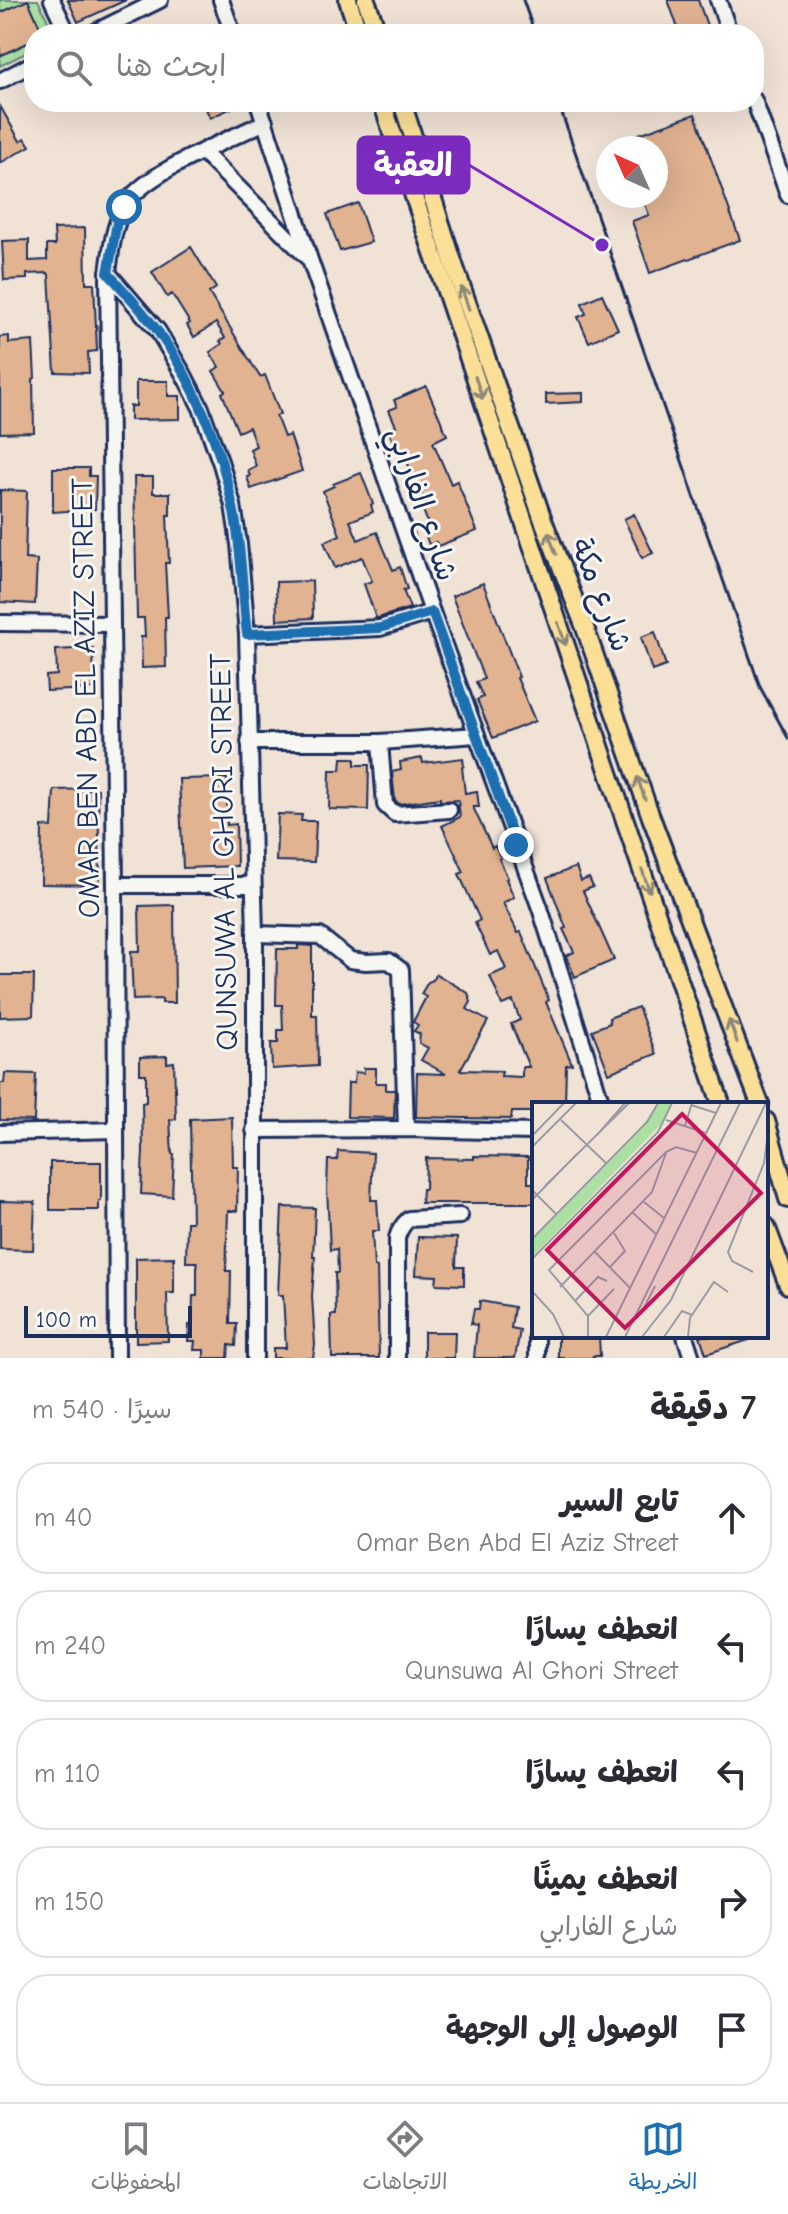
<!DOCTYPE html>
<html lang="ar">
<meta charset="utf-8">
<style>
body{margin:0;font-family:"Comic Neue","Playpen Sans Arabic",sans-serif;background:#f2f2f3;color:#2b2b33;direction:rtl}
.compass{position:absolute;left:596px;top:136px;width:72px;height:72px;border-radius:50%;background:#fff;box-shadow:0 8px 32px #0002;rotate:315deg}
.scale{position:absolute;left:24px;bottom:20px;width:168px;box-sizing:border-box;padding-left:8px;border:4px solid #1b2f5e;border-top:0;font-size:22px;line-height:28px;white-space:nowrap;color:#1b2f5e;-webkit-text-stroke:6px #f6f6f2;paint-order:stroke}
.stop{position:absolute;width:24px;height:24px;margin:-18px;border:6px solid #1f6fb2;border-radius:50%;background:#fff}
.stop.end{background:#1f6fb2;border-color:#fff;box-shadow:0 2px 8px #0008}
.list{margin:0;padding:0;list-style:none}
h2{display:flex;justify-content:space-between;align-items:center;height:104px;margin:0;padding:0 32px;font-size:34px}
h2 small{font-size:26px;font-weight:400;color:#7c7c81}
.list li{display:grid;grid-template-columns:52px 1fr auto;gap:24px;align-items:center;box-sizing:border-box;height:112px;margin:0 16px 16px;padding:0 16px;border:2px solid #e1e1e2;border-radius:32px}
.list b{display:block;font-size:30px;white-space:nowrap}
.list p{margin:0;font-size:26px;white-space:nowrap;color:#7c7c81}
.list em{font-size:26px;font-style:normal;color:#7c7c81}
.icon{flex:none;width:44px;height:44px;fill:none;stroke:currentColor;stroke-width:2;stroke-linecap:round;stroke-linejoin:round}
.map{position:relative;flex:none;width:788px;height:1358px;overflow:hidden;direction:ltr}
.search{position:absolute;background:#fff;box-shadow:0 8px 32px #0002;left:24px;right:24px;top:24px;height:88px;display:flex;align-items:center;gap:20px;box-sizing:border-box;padding:0 28px;border-radius:32px;color:#7c7c81;font-size:30px}
.sheet{height:744px;background:#fff}
nav{display:flex;justify-content:space-around;align-items:center;box-sizing:border-box;height:112px;border-top:2px solid #e1e1e2;background:#fff;font-size:22px;color:#7c7c81}
nav a{display:grid;justify-items:center;gap:4px}
nav .on{color:#1f6fb2}
.map>svg:first-child{display:block}
</style>
<div class="map">
<svg width="788" height="1358" viewBox="0 0 788 1358">
<rect width="100%" height="100%" fill="#f0e2d5"/>
<filter id="ink" filterUnits="userSpaceOnUse"><feTurbulence type="fractalNoise" baseFrequency=".0125" numOctaves="2"/><feDisplacementMap in="SourceGraphic" scale="16" xChannelSelector="R" yChannelSelector="G"/><feConvolveMatrix kernelMatrix="1 2 1 2 8 2 1 2 1" color-interpolation-filters="sRGB"/></filter>
<g filter="url(#ink)">
<polygon fill="#abe0a2" stroke="#638880" stroke-width="2" points="0,0 38,0 54,34 34,34 34,49 0,66"/>
<g fill="#e1b391" stroke="#1b2f5e" stroke-width="2">
<polygon points="28,0 43,34 34,34 34,40 0,56 0,13"/>
<polygon points="68,0 126,0 78,22"/>
<polygon points="668,0 698,0 710,34 680,34"/>
<polygon points="203,102 244,102 210,118"/>
<polygon points="0,106 20,141 25,138 30,146 0,163"/>
<polygon points="695,114 740,240 650,273 632,221 649,215 642,196 656,196 656,148 625,148 622,140"/>
<polygon points="358,203 371,242 340,251 327,214"/>
<polygon points="85,228 86,283 94,283 97,351 88,352 89,373 55,372 49,275 48,273 27,274 27,279 4,280 2,241 29,240 29,261 47,260 47,245 55,245 54,229"/>
<polygon points="191,247 216,288 209,293 260,377 265,375 280,414 276,416 284,437 290,435 302,471 251,489 247,477 250,476 248,470 256,466 250,449 256,446 249,427 238,432 222,393 225,391 213,371 219,367 210,352 222,344 220,341 225,338 216,323 194,337 187,325 190,323 172,294 167,297 152,272"/>
<polygon points="602,294 618,329 589,342 578,317 586,314 582,303"/>
<polygon points="9,336 9,343 33,341 35,378 33,379 34,432 0,433 0,337"/>
<polygon points="136,381 168,381 168,396 180,396 180,419 130,420 130,406 136,406"/>
<polygon points="426,386 447,435 433,442 451,484 457,481 477,531 438,546 436,542 429,545 423,528 429,526 418,497 422,495 401,448 397,450 388,430 396,426 389,410 397,407 394,400"/>
<polygon points="583,393 583,402 546,404 546,394"/>
<polygon points="53,468 89,468 89,476 96,476 95,509 53,512"/>
<polygon points="361,473 373,504 371,505 373,512 350,521 358,540 377,532 393,570 400,567 407,589 403,590 410,608 378,618 376,618 364,584 372,581 362,557 335,568 324,542 340,535 323,491 334,486 333,484"/>
<polygon points="134,477 153,477 153,493 170,493 170,515 167,515 169,563 165,563 168,617 165,617 166,667 142,668 141,637 145,637 144,618 137,618"/>
<polygon points="0,490 27,491 25,559 37,560 35,604 0,602"/>
<polygon points="634,514 653,553 642,558 624,519"/>
<polygon points="312,581 313,618 277,620 276,582"/>
<polygon points="483,583 519,677 517,678 535,721 493,738 477,700 483,697 476,682 484,679 452,596"/>
<polygon points="655,632 666,666 652,671 641,637"/>
<polygon points="93,648 94,689 47,691 46,676 57,675 56,650"/>
<polygon points="342,758 355,758 355,765 369,765 368,810 329,809 330,770 341,770"/>
<polygon points="422,758 423,763 463,758 464,766 462,767 465,793 477,791 479,807 473,807 492,848 495,846 501,858 499,859 508,878 506,879 514,897 503,903 518,933 521,932 549,1000 546,1002 572,1064 566,1065 565,1104 534,1104 534,1112 512,1112 511,1119 416,1117 417,1073 446,1074 421,1060 428,1048 419,1043 420,1034 414,1031 418,1025 413,1022 426,997 421,994 428,982 433,980 436,974 468,993 471,1002 467,1009 488,1021 460,1070 502,1071 501,1076 522,1077 522,1067 529,1067 511,1024 520,1020 513,1001 502,1005 490,976 506,969 498,951 490,955 475,923 480,920 459,874 464,872 442,826 460,817 458,800 440,801 440,798 399,804 395,800 392,772 401,770 400,762"/>
<polygon points="227,778 227,825 236,824 237,866 183,868 179,779"/>
<polygon points="98,789 100,885 41,884 42,826 52,827 54,790"/>
<polygon points="278,814 302,815 301,821 316,821 314,862 276,861"/>
<polygon points="576,867 581,881 589,878 593,887 583,891 614,960 575,977 566,956 574,952 563,929 566,928 547,878"/>
<polygon points="174,905 175,1003 162,1003 162,999 133,1000 131,951 140,951 139,906"/>
<polygon points="298,945 312,946 312,1015 317,1015 318,1066 272,1069 271,1043 278,1043 278,1030 283,1030 282,1005 276,1005 277,949 298,949"/>
<polygon points="0,975 34,975 33,1016 0,1017"/>
<polygon points="638,1007 656,1054 609,1073 592,1030 610,1023 609,1018"/>
<polygon points="167,1056 167,1063 174,1062 176,1119 170,1120 172,1154 174,1154 172,1196 141,1194 143,1150 142,1103 146,1102 146,1074 140,1074 140,1057"/>
<polygon points="364,1068 376,1068 376,1083 386,1083 386,1090 395,1090 394,1118 347,1117 348,1083 354,1083 355,1072 364,1073"/>
<polygon points="5,1073 36,1074 34,1121 0,1120 0,1083 4,1083"/>
<polygon points="232,1117 233,1167 238,1167 237,1211 228,1211 226,1271 231,1271 230,1324 237,1324 236,1346 229,1345 228,1358 204,1358 204,1350 194,1350 195,1341 188,1341 189,1325 192,1325 193,1296 197,1296 197,1262 186,1262 187,1222 192,1222 190,1119"/>
<polygon points="338,1151 373,1153 371,1200 377,1200 379,1231 372,1231 374,1267 377,1267 379,1358 332,1358 331,1315 336,1315 335,1273 338,1273 337,1249 330,1250 327,1188 328,1160 337,1160"/>
<polygon points="474,1156 528,1157 528,1183 534,1183 534,1203 421,1203 422,1189 425,1189 426,1158 474,1159"/>
<polygon points="50,1162 101,1162 101,1201 99,1201 99,1210 50,1210"/>
<polygon points="0,1201 35,1202 33,1250 0,1249"/>
<polygon points="282,1207 315,1208 313,1257 315,1257 312,1296 315,1345 313,1358 273,1358 273,1348 286,1348 283,1295 278,1295"/>
<polygon points="418,1237 457,1238 456,1267 464,1267 464,1285 436,1284 437,1276 416,1275"/>
<polygon points="174,1257 174,1293 167,1293 168,1341 136,1342 136,1258"/>
<polygon points="480,1301 514,1307 511,1328 520,1330 515,1358 474,1358 477,1325 471,1324 474,1309 479,1309"/>
<polygon points="424,1332 455,1332 454,1358 424,1358"/>
<polygon points="558,1336 599,1336 600,1356 593,1356 594,1358 558,1358"/>
<polygon points="700,1336 755,1336 755,1338 706,1354"/>
</g>
<g fill="none" stroke-linecap="round" stroke-linejoin="round">
<defs>
<g id="minor">
<polyline points="52,0 68,34"/>
<polyline points="221,0 233,34"/>
<polyline points="718,0 730,34"/>
<polyline points="91,34 160,0"/>
<polyline points="0,81 34,63"/>
<polyline points="754,100 788,195"/>
<polyline points="258,102 310,260 432,612 540,908 602,1104"/>
<polyline points="203,152 307,257"/>
<polyline points="108,273 158,331 184,375 201,408 221,464 233,505 239,544 247,634 255,934 255,1358"/>
<polyline points="0,623 112,624"/>
<polyline points="247,634 380,628 432,612"/>
<polyline points="249,742 380,742 477,735"/>
<polyline points="380,742 385,805 395,814 449,810"/>
<polyline points="115,885 253,885"/>
<polyline points="255,934 320,936 350,960 366,962 389,961 401,970 406,1129"/>
<polyline points="254,1130 406,1129 534,1132"/>
<polyline points="0,1133 116,1130"/>
<polyline points="537,1336 537,1358"/>
<polyline points="685,1336 692,1358"/>
<path d="M117,1358L115,885L108,273C111,251 113,227 124,207C142,173 229,140 265,122"/>
<path d="M397,1358V1238C399,1230 402,1225 409,1219L460,1216"/>
</g>
<g id="major">
<polyline points="348,0 359,34"/>
<polyline points="366,0 378,34"/>
<polyline points="382,102 721,1104"/>
<polyline points="402,102 455,268 543,520 584,625 651,817 760,1104"/>
<polyline points="766,1121 788,1199"/>
<polyline points="766,1226 788,1285"/>
</g>
</defs>
<use href="#minor" stroke="#1b2f5e" stroke-width="20"/>
<use href="#major" stroke="#1b2f5e" stroke-width="22"/>
<use href="#minor" stroke="#f6f6f2" stroke-width="14"/>
<use href="#major" stroke="#fbdf96" stroke-width="16"/>
<g stroke="#1b2f5e" stroke-width="3">
<polyline points="523,0 535,34"/>
<polyline points="558,102 760,687 788,738"/>
</g>
</g>
<defs><path id="oneway-shaft" d="M-6 0H5M1.5-3L5.5 0L1.5 3" fill="none" stroke-width="1.6" stroke-linecap="round" stroke-linejoin="round" transform="scale(2)"/></defs>
<g stroke="#8b877a">
<use href="#oneway-shaft" transform="translate(465 298) rotate(-109)"/>
<use href="#oneway-shaft" transform="translate(479 388) rotate(71)"/>
<use href="#oneway-shaft" transform="translate(552 543) rotate(-110)"/>
<use href="#oneway-shaft" transform="translate(562 634) rotate(71)"/>
<use href="#oneway-shaft" transform="translate(641 788) rotate(-109)"/>
<use href="#oneway-shaft" transform="translate(646 881) rotate(71)"/>
<use href="#oneway-shaft" transform="translate(733 1031) rotate(-110)"/>
</g>
</g>
<g fill="none" stroke-linecap="round" stroke-linejoin="round" filter="url(#ink)">
<path stroke="#1f6fb2" stroke-width="10" d="M124,207L117,222L108,273C125,292 144,312 159,333C195,383 221,447 233,507C242,548 242,592 247,634L380,628L432,612L516,845"/>
</g>
<g text-anchor="middle" dominant-baseline="central" stroke-width="6" stroke-linejoin="round" paint-order="stroke">
<g font-size="30" fill="#1b2f5e" stroke="#f6f6f2">
<text transform="translate(422 504) rotate(71)">شارع الفارابي</text>
<text transform="translate(601 595) rotate(69)">شارع مكة</text>
<text transform="translate(86 698) rotate(-91)">OMAR BEN ABD EL AZIZ STREET</text>
<text transform="translate(224 852) rotate(-91)">QUNSUWA AL GHORI STREET</text>
</g>
</g>
<g transform="translate(532 1102)">
<rect width="236" height="236" fill="#f0e2d5"/>
<path d="M125,1H139L133,18L0,155V138L107,29Z" fill="#abe0a2"/>
<path fill="none" stroke="#9b9aa5" stroke-width="2" d="M159,3L184,11M29,18L74,61M134,18L174,31M153,24L160,1M65,33L93,1M0,34L32,1M0,45L44,1M13,84L97,1M0,88L24,112M0,98L46,51M112,100L132,116M101,111L125,133M0,137L116,19L126,1M63,150L98,186M0,157L126,30L140,1M78,165L93,149L82,131M221,170L200,159L196,150L232,61L236,31M28,185L120,90L134,51M0,189L21,212L32,235M43,199L66,175L75,179M109,212L123,184M56,214L82,187M56,235V214L17,168L134,50L144,45L165,51M74,235L189,1M93,235L208,1M110,235L139,198L234,1M132,235L150,209L160,213M156,235L158,216L182,180L196,190"/>
<path fill="#c2185b" fill-opacity="0.15" stroke="#c2185b" stroke-width="4" d="M150,12L229,91L93,226L15,148Z"/>
<rect width="236" height="236" fill="none" stroke="#1b2f5e" stroke-width="4"/>
</g>
<path fill="none" stroke="#7b2cbf" stroke-width="3" d="M602 245L469 165"/>
<circle fill="#7b2cbf" stroke="#f6f6f2" stroke-width="3" cx="602" cy="245" r="8"/>
<rect fill="#7b2cbf" stroke="#7b2cbf" stroke-width="3" x="358" y="137" width="111" height="56" rx="8"/>
<g font-size="32" text-anchor="middle" font-weight="bold" fill="#fff">
<text x="413" y="176">العقبة</text>
</g>
</svg>
<svg class="compass" viewBox="-18 -18 36 36"><path d="M0-13l5 13h-10z" fill="#e53935"/><path d="M0 13l5-13h-10z" fill="#7c7c81"/></svg>
<div class="scale">100 m</div>
<div class="stop" style="left:124px;top:207px"></div>
<div class="stop end" style="left:516px;top:845px"></div>
<div class="search"><svg class="icon" aria-label="search" viewBox="0 0 24 24"><circle cx="10" cy="10" r="6"/><path d="M15 15l6 6"/></svg>ابحث هنا</div>
</div>
<section class="sheet">
<h2>7 دقيقة<small>سيرًا · 540 m</small></h2>
<ul class="list">
<li><svg class="icon" aria-label="ahead" viewBox="0 0 24 24"><path d="M12 20V5M6 11l6-6 6 6"/></svg><div><b>تابع السير</b><p>Omar Ben Abd El Aziz Street</p></div><em>40 m</em></li>
<li><svg class="icon" aria-label="left" viewBox="0 0 24 24"><path d="M17 20v-9H6M10 6l-5 5 5 5"/></svg><div><b>انعطف يسارًا</b><p>Qunsuwa Al Ghori Street</p></div><em>240 m</em></li>
<li><svg class="icon" aria-label="left" viewBox="0 0 24 24"><path d="M17 20v-9H6M10 6l-5 5 5 5"/></svg><div><b>انعطف يسارًا</b></div><em>110 m</em></li>
<li><svg class="icon" aria-label="right" viewBox="0 0 24 24"><path d="M7 20v-9h11M14 6l5 5-5 5"/></svg><div><b>انعطف يمينًا</b><p>شارع الفارابي</p></div><em>150 m</em></li>
<li><svg class="icon" aria-label="arrive" viewBox="0 0 24 24"><path d="M6 21V4h12l-3 4 3 4H6"/></svg><div><b>الوصول إلى الوجهة</b></div></li>
</ul>
</section>
<nav>
<a class="on"><svg class="icon" aria-label="map" viewBox="0 0 24 24"><path d="M3 6l6-2 6 2 6-2v14l-6 2-6-2-6 2zM9 4v14M15 6v14"/></svg>الخريطة</a>
<a><svg class="icon" aria-label="directions" viewBox="0 0 24 24"><path d="M12 3l9 9-9 9-9-9zM9 14v-3h6M13 9l2 2-2 2"/></svg>الاتجاهات</a>
<a><svg class="icon" aria-label="saved" viewBox="0 0 24 24"><path d="M7 4h10v16l-5-4-5 4z"/></svg>المحفوظات</a>
</nav>
